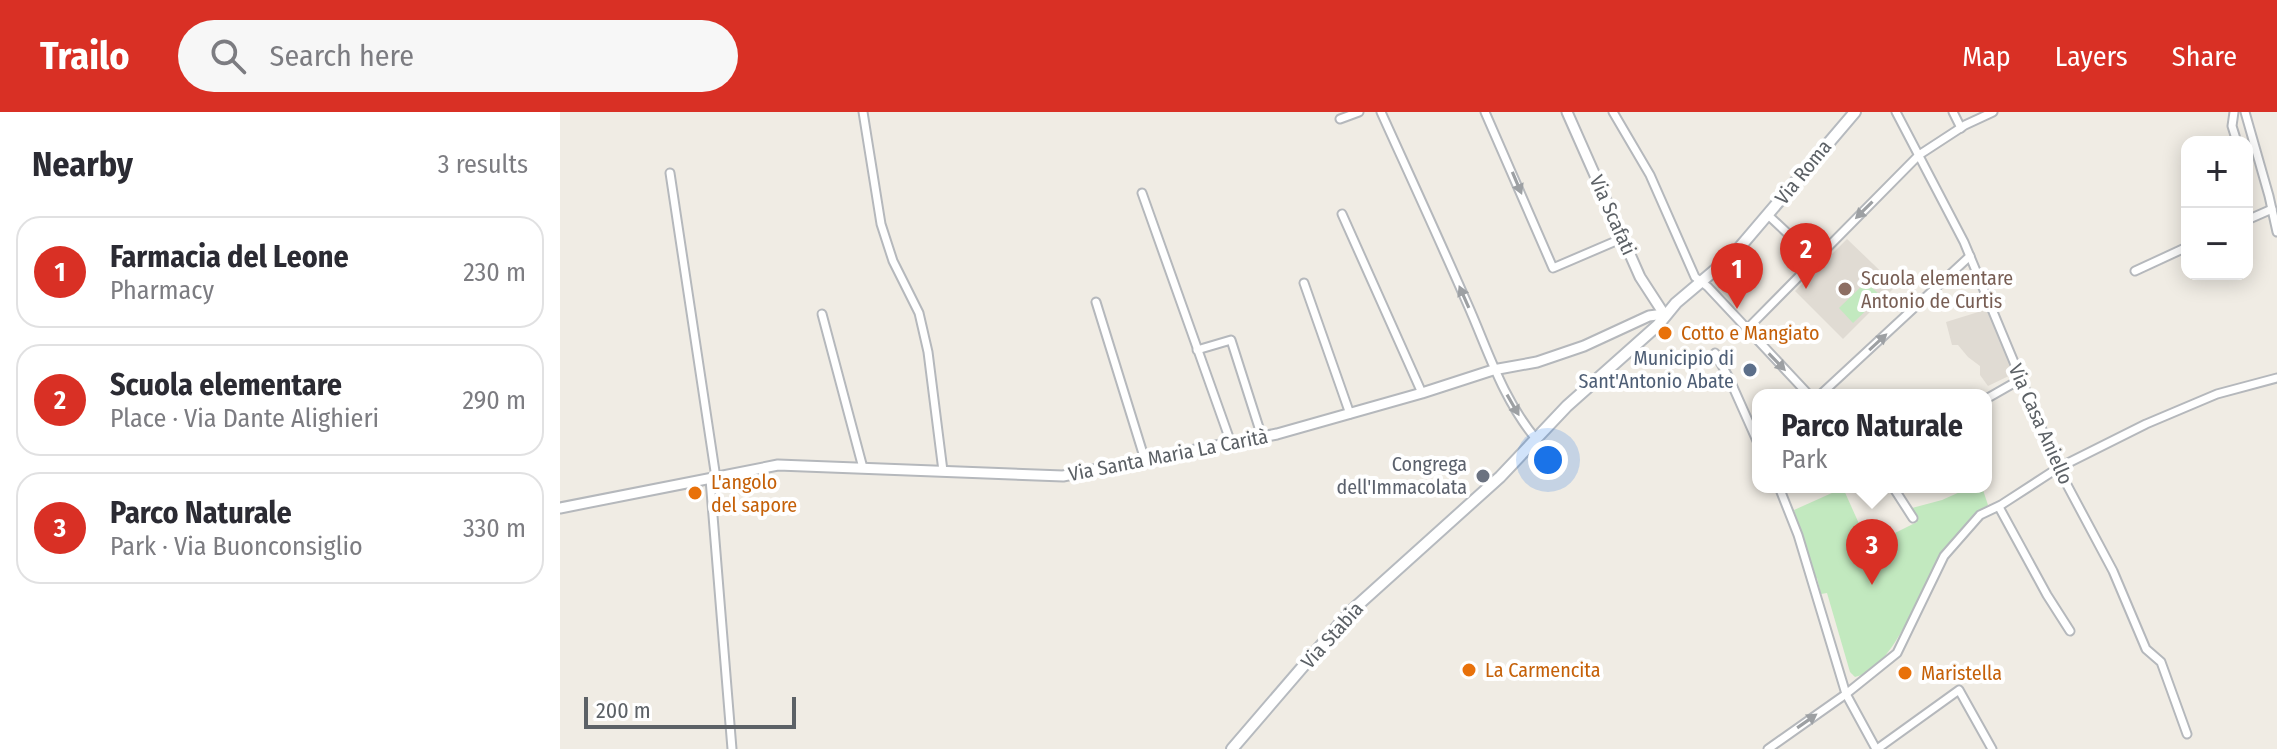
<!DOCTYPE html>
<meta charset="utf-8">
<style>
body{margin:0;font-family:"Fira Sans Condensed",sans-serif;background:#f7f7f7;color:#2b2b33}
.controls{position:absolute;right:24px;top:24px;display:grid;overflow:hidden;border-radius:16px;box-shadow:0 4px 20px #0003}
.controls button{width:72px;height:72px;display:grid;place-items:center;padding:0;border:0;border-bottom:2px solid #e1e1e2;background:#fff;color:#2b2b33;font:40px sans-serif}
.scale{position:absolute;left:24px;bottom:20px;width:212px;box-sizing:border-box;padding-left:8px;border:4px solid #5c6166;border-top:0;font-size:22px;line-height:28px;white-space:nowrap;color:#5c6166;-webkit-text-stroke:6px #fff;paint-order:stroke}
.you{position:absolute;left:988px;top:348px;width:28px;height:28px;margin:-20px;border:6px solid #fff;border-radius:50%;background:#1a73e8;box-shadow:0 0 0 12px #1a73e833}
.badge{display:grid;place-items:center;width:52px;height:52px;border-radius:50%;background:#d93025;color:#fff;font-size:26px;font-weight:700}
.pin{position:absolute;translate:-50% -66px;filter:drop-shadow(0 2px 4px #0008)}
.pin::after{content:'';position:absolute;top:42px;width:28px;height:24px;background:inherit;clip-path:polygon(0 0,100% 0,50% 100%)}
.popup{position:absolute;left:1192px;top:277px;width:240px;height:104px;box-sizing:border-box;display:grid;place-content:center;border-radius:16px;background:#fff;filter:drop-shadow(0 2px 6px #0005);font-size:26px;white-space:nowrap;color:#7c7c81}
.popup b{font-size:30px;color:#2b2b33}
.popup::after{content:'';position:absolute;left:50%;top:100%;margin-left:-16px;border:16px solid transparent;border-top-color:#fff}
.list{margin:0;padding:0;list-style:none}
h2{display:flex;justify-content:space-between;align-items:center;height:104px;margin:0;padding:0 32px;font-size:34px}
h2 small{font-size:26px;font-weight:400;color:#7c7c81}
.list li{display:grid;grid-template-columns:52px 1fr auto;gap:24px;align-items:center;box-sizing:border-box;height:112px;margin:0 16px 16px;padding:0 16px;border:2px solid #e1e1e2;border-radius:24px}
.list b{display:block;font-size:30px;white-space:nowrap}
.list p{margin:0;font-size:26px;white-space:nowrap;color:#7c7c81}
.list em{font-size:26px;font-style:normal;color:#7c7c81}
.icon{flex:none;width:44px;height:44px;fill:none;stroke:currentColor;stroke-width:2;stroke-linecap:round;stroke-linejoin:round}
.map{position:relative;flex:none;width:1717px;height:637px;overflow:hidden}
header{display:flex;align-items:center;gap:48px;box-sizing:border-box;height:112px;padding:0 40px;background:#d93025;color:#fff}
header strong{font-size:38px}
nav{display:flex;gap:44px;margin-inline-start:auto;font-size:28px}
.search{width:560px;height:72px;background:#f7f7f7;display:flex;align-items:center;gap:20px;box-sizing:border-box;padding:0 28px;border-radius:44px;color:#7c7c81;font-size:30px}
main{display:flex}
aside{flex:1;background:#fff}
.map>svg:first-child{display:block}
</style>
<header>
<strong>Trailo</strong>
<div class="search"><svg class="icon" aria-label="search" viewBox="0 0 24 24"><circle cx="10" cy="10" r="6"/><path d="M15 15l6 6"/></svg>Search here</div>
<nav><a>Map</a><a>Layers</a><a>Share</a></nav>
</header>
<main>
<aside>
<h2>Nearby<small>3 results</small></h2>
<ul class="list">
<li><span class="badge">1</span><div><b>Farmacia del Leone</b><p>Pharmacy</p></div><em>230 m</em></li>
<li><span class="badge">2</span><div><b>Scuola elementare</b><p>Place · Via Dante Alighieri</p></div><em>290 m</em></li>
<li><span class="badge">3</span><div><b>Parco Naturale</b><p>Park · Via Buonconsiglio</p></div><em>330 m</em></li>
</ul>
</aside>
<div class="map">
<svg width="1717" height="637" viewBox="0 0 1717 637">
<rect width="100%" height="100%" fill="#f0ece4"/>
<g fill="#e0dbd3">
<polygon points="1287,127 1336,174 1283,227 1235,179"/>
<polygon points="1428,197 1455,261 1428,274 1420,263 1420,254 1408,245 1398,233 1392,233 1386,210"/>
</g>
<g fill="#c2e9bf">
<polygon points="1306,170 1321,184 1293,211 1279,196"/>
<path d="M1411,375H1422L1428,393C1410,406 1391,428 1379,448C1359,479 1334,557 1295,565L1290,560L1267,481L1261,482L1257,466H1255L1234,398L1283,376L1309,434L1357,410L1352,396L1382,388Z"/>
</g>
<g fill="none" stroke-linecap="round" stroke-linejoin="round">
<defs>
<g id="minor">
<polyline points="303,0 321,112 333,149 359,201 368,240 383,359"/>
<path d="M821,0C850,64 879,127 907,191C928,238 942,286 976,327"/>
<polyline points="925,0 993,156 1063,126"/>
<polyline points="1053,0 1090,63 1135,165 1148,175 1249,283"/>
<polyline points="1336,0 1404,130 1498,356 1553,459 1586,537 1601,550 1627,622"/>
<polyline points="1393,0 1401,16"/>
<polyline points="1674,0 1672,14 1677,30"/>
<polyline points="1685,0 1709,84 1717,120"/>
<polyline points="780,7 799,0"/>
<polyline points="110,61 156,366"/>
<polyline points="582,81 671,331"/>
<polyline points="782,102 862,281"/>
<polyline points="1208,103 1255,147"/>
<polyline points="1687,108 1712,97"/>
<polyline points="1575,159 1627,135"/>
<polyline points="744,171 790,302"/>
<polyline points="536,190 585,348"/>
<polyline points="262,202 303,356"/>
<polyline points="1186,218 1359,43 1405,13 1433,0"/>
<polyline points="637,238 671,228 702,325"/>
<polyline points="1155,241 1169,266 1198,331"/>
<polyline points="1260,283 1410,144"/>
<polyline points="1426,287 1461,267"/>
<polyline points="150,367 172,637"/>
<polyline points="1219,375 1238,423 1286,582 1316,637"/>
<polyline points="1333,375 1353,406"/>
<polyline points="1439,395 1487,483 1510,519"/>
<polyline points="1208,637 1286,582 1337,541 1384,444 1420,403 1441,393 1498,356 1586,312 1657,282 1717,266"/>
<polyline points="1317,637 1399,578 1432,637"/>
</g>
<g id="tertiary">
<polyline points="1007,0 1080,165 1104,202"/>
<polyline points="0,396 218,353 503,364 717,322 862,281 933,258 977,250 1024,234 1089,204 1104,202"/>
</g>
<polyline id="secondary" points="672,637 789,501 940,365 1007,294 1098,213 1116,191 1174,142 1295,0"/>
</defs>
<use href="#minor" stroke="#b5b8bc" stroke-width="11"/>
<use href="#tertiary" stroke="#b5b8bc" stroke-width="13"/>
<use href="#secondary" stroke="#b6babf" stroke-width="14"/>
<use href="#minor" stroke="#fff" stroke-width="7"/>
<use href="#tertiary" stroke="#fff" stroke-width="9"/>
<use href="#secondary" stroke="#fff" stroke-width="10"/>
</g>
<defs><path id="oneway-solid" d="M-6-.8H1V-3.2L6.5 0L1 3.2V.8H-6Z" transform="scale(2)"/></defs>
<g fill="#9da0a3">
<use href="#oneway-solid" transform="translate(957 71) rotate(67)"/>
<use href="#oneway-solid" transform="translate(1304 98) rotate(135)"/>
<use href="#oneway-solid" transform="translate(904 185) rotate(-114)"/>
<use href="#oneway-solid" transform="translate(1318 230) rotate(-43)"/>
<use href="#oneway-solid" transform="translate(1217 250) rotate(46)"/>
<use href="#oneway-solid" transform="translate(953 293) rotate(60)"/>
<use href="#oneway-solid" transform="translate(1247 609) rotate(-35)"/>
</g>
<circle fill="#8d6e63" stroke="#fff" stroke-width="3" cx="1285" cy="177" r="8"/>
<g fill="#e8710a" stroke="#fff" stroke-width="3">
<circle cx="1105" cy="221" r="8"/>
<circle cx="135" cy="381" r="8"/>
<circle cx="909" cy="558" r="8"/>
<circle cx="1345" cy="561" r="8"/>
</g>
<circle fill="#5c6f8a" stroke="#fff" stroke-width="3" cx="1190" cy="258" r="8"/>
<circle fill="#6b7280" stroke="#fff" stroke-width="3" cx="923" cy="364" r="8"/>
<g text-anchor="middle" dominant-baseline="central" stroke-width="8" stroke-linejoin="round" paint-order="stroke">
<g font-size="20" fill="#5c6166" stroke="#fff">
<text transform="translate(1243 60) rotate(-51)">Via Roma</text>
<text transform="translate(1053 103) rotate(66)">Via Scafati</text>
<text transform="translate(1481 312) rotate(66)">Via Casa Aniello</text>
<text transform="translate(608 343) rotate(-11)">Via Santa Maria La Carità</text>
<text transform="translate(772 523) rotate(-48)">Via Stabia</text>
</g>
<g font-size="20" fill="#785e54" stroke="#fff" text-anchor="start">
<text x="1301" y="166">Scuola elementare<tspan x="1301" dy="23">Antonio de Curtis</tspan></text>
</g>
<g font-size="20" fill="#c56008" stroke="#fff" text-anchor="start">
<text x="1121" y="221">Cotto e Mangiato</text>
<text x="151" y="370">L'angolo<tspan x="151" dy="23">del sapore</tspan></text>
<text x="925" y="558">La Carmencita</text>
<text x="1361" y="561">Maristella</text>
</g>
<g font-size="20" fill="#4e5e75" stroke="#fff" text-anchor="end">
<text x="1174" y="246">Municipio di<tspan x="1174" dy="23">Sant'Antonio Abate</tspan></text>
</g>
<g font-size="20" fill="#5b616d" stroke="#fff" text-anchor="end">
<text x="907" y="352">Congrega<tspan x="907" dy="23">dell'Immacolata</tspan></text>
</g>
</g>
</svg>
<div class="controls">
<button>+</button>
<button>−</button>
</div>
<div class="scale">200 m</div>
<div class="you"></div>
<div class="pin badge" style="left:1177px;top:197px">1</div>
<div class="pin badge" style="left:1246px;top:177px">2</div>
<div class="pin badge" style="left:1312px;top:473px">3</div>
<div class="popup"><b>Parco Naturale</b>Park</div>
</div>
</main>
